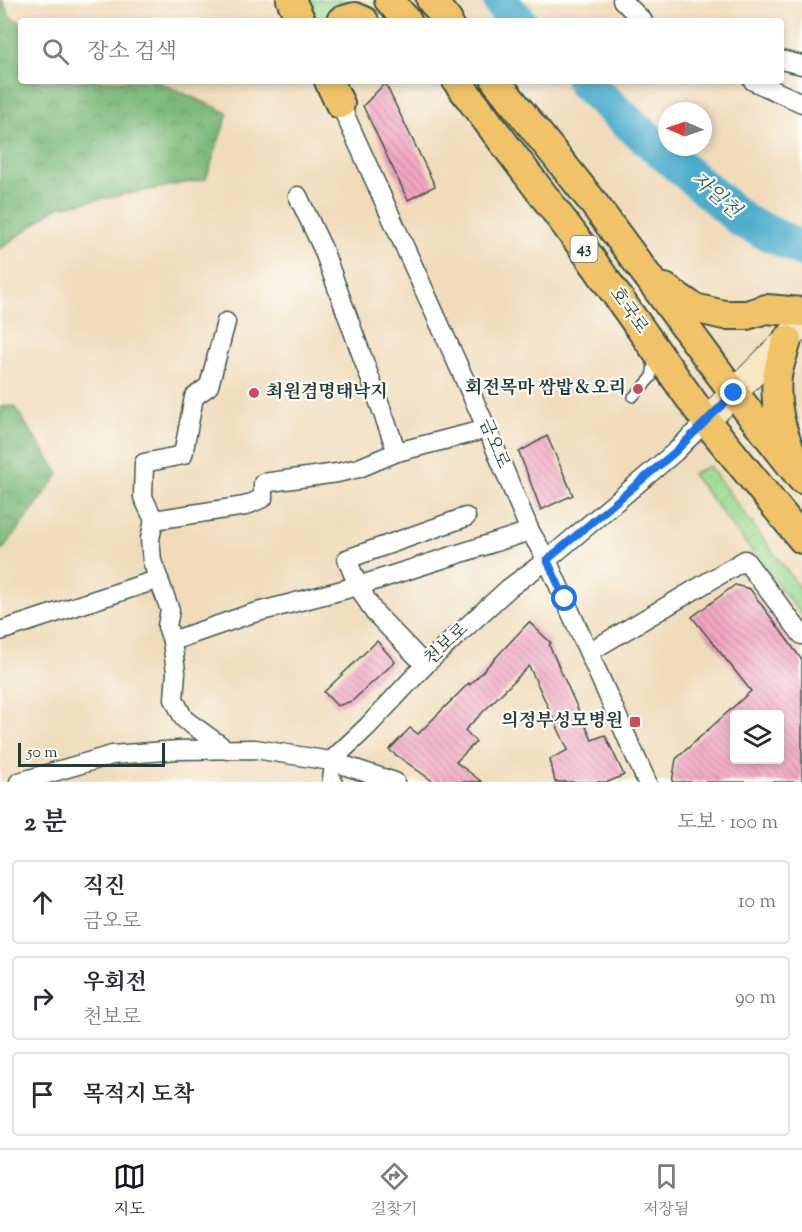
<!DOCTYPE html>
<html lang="ko">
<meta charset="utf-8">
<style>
body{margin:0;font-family:"Sorts Mill Goudy","Noto Serif KR",serif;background:#f7f7f7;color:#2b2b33}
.controls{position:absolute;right:18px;bottom:18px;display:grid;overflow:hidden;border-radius:6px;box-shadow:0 3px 9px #0003}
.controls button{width:54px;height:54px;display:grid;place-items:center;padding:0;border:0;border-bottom:2px solid #e1e1e2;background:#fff;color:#2b2b33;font:30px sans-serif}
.compass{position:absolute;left:658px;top:102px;width:54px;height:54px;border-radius:50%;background:#fff;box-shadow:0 3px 9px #0003;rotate:272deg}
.scale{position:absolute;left:18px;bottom:15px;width:147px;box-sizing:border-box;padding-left:6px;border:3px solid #1f3d34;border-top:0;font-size:16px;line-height:21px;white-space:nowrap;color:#1f3d34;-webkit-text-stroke:4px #fdfcf7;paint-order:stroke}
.stop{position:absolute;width:18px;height:18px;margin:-14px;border:4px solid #1a73e8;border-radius:50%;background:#fff}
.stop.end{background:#1a73e8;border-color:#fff;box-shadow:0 2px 6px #0008}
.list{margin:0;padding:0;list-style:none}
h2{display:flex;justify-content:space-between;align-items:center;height:78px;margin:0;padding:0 24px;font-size:26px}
h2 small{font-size:20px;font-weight:400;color:#7c7c81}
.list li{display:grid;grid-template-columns:39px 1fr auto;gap:18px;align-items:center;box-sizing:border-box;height:84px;margin:0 12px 12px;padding:0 12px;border:2px solid #e1e1e2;border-radius:6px}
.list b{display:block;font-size:22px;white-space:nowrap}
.list p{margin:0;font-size:20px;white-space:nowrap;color:#7c7c81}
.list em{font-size:20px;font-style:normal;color:#7c7c81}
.icon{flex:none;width:33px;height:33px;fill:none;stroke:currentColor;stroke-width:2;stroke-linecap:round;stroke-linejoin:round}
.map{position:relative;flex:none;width:802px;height:782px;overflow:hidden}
.search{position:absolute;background:#fff;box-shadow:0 3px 9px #0003;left:18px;right:18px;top:18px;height:66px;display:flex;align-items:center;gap:15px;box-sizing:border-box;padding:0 21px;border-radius:6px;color:#7c7c81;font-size:22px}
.sheet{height:366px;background:#fff}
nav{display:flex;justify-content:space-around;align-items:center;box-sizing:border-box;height:84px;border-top:2px solid #e1e1e2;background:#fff;font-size:16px;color:#7c7c81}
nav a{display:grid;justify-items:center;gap:3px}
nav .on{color:#111827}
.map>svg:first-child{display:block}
</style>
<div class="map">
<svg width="802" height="782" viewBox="0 0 802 782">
<defs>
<pattern id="grass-dots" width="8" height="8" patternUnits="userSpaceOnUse" patternTransform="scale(1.5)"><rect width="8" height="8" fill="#9bd98e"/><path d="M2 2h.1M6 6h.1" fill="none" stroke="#85bb7b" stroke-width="1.8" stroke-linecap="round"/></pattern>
<pattern id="forest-crowns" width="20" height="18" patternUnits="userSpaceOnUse" patternTransform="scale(1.5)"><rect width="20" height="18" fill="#7cb979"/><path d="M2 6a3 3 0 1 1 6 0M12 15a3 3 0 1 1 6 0" fill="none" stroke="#659864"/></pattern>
<pattern id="building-back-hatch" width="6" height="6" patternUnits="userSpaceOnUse" patternTransform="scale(1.5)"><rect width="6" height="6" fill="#f2a6c1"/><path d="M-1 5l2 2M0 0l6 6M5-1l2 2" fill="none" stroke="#c3889e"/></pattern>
</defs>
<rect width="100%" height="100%" fill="#fdfcf7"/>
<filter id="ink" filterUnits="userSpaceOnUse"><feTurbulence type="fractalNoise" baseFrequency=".0167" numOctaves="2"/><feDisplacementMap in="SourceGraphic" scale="12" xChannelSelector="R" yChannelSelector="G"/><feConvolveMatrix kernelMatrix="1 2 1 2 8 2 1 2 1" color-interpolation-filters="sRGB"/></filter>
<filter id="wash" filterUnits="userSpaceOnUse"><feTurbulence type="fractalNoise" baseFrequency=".008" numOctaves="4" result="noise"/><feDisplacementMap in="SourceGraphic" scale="24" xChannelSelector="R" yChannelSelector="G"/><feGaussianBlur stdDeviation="1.35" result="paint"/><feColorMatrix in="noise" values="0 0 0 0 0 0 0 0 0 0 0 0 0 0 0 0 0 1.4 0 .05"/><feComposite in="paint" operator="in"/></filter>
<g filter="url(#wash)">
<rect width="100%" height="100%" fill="#f0dcbb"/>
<g fill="url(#grass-dots)" stroke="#5d8b61" stroke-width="1.5">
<polygon points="300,0 347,0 352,7 326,21 310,21"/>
<polygon points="709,466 802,591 802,616 692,474"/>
</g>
<g fill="url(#forest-crowns)" stroke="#4e7b56" stroke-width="1.5">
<polygon points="0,0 2,0 11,18 21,22 21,81 156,81 228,113 206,179 58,207 0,249"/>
<polygon points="14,406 59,474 4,548 0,550 0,407"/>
</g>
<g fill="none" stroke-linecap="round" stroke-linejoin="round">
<g stroke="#4dadcc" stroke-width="36">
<polyline points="501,0 503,6 519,21"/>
<polyline points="583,81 622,117 743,221 802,249"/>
</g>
</g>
<g id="blocks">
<g fill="url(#building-back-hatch)" fill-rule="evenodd">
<polygon points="385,83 435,186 408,200 363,106"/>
<polygon points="547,436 573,495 541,510 519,452"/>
<path d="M735,585L750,589L802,660V782H672L676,759L751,691L692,617ZM735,714H780V759H735Z"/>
<polygon points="529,622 551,643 549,645 592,740 605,735 624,775 608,782 555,782 550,759 568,750 529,666 465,730 476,742 456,762 482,782 434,782 389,750 410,728 418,734 469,683 470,685"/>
<polygon points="377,641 395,662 352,701 337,706 324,692"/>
</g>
</g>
</g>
<g filter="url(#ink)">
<use href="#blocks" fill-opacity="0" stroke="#3e5548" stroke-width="1.5"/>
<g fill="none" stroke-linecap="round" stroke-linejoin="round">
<defs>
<g id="lane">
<polyline points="633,397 651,378 654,358"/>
<polyline points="331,761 337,782"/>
<polyline points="327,782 330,763"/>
</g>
<g id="street">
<polyline points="622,0 643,21"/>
<polyline points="781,60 802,65"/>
<polyline points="753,81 802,103"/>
<polyline points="340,104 487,429 530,531 547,560 647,782"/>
<polyline points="298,196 323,249 397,452"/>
<polyline points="154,520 143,497 144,463 183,455 194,397 209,386 226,322"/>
<polyline points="0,631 159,579"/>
<polyline points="172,641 250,614 358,586 530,531"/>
<polyline points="589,652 745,560 802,635"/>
<polyline points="425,665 374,612 358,586 347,559 466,517"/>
<polyline points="227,750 184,719 174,699 176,672 172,641 167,626 170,610 152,561 150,539 154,520 245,506 263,498 263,483 337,473 359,468 397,452 487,429"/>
<polyline points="331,761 367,727 428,662 509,588 547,560 675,452 706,421"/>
<polyline points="19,782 112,755 179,750 255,749 331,761 395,782"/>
</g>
<polyline id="secondary" points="706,421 802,324"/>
<g id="primary">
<polyline points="291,0 301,21"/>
<polyline points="389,0 407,21"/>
<polyline points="431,0 448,21"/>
<polyline points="341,21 355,17 364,21"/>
<polyline points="329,81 340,104"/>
<polyline points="457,81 581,245 706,421 802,539"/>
<polyline points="496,81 592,201 734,393 802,479"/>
<polyline points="665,288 694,308 724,315 747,315 766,309 802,312"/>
<path d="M787,340C784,352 779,364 777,376C774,405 781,429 792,455"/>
</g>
</defs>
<use href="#lane" stroke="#3e5548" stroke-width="12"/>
<use href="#street" stroke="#3e5548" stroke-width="21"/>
<use href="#secondary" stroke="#3e5548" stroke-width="28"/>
<use href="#primary" stroke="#3e5548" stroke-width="32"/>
<use href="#lane" stroke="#fff" stroke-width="9"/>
<use href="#street" stroke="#fff" stroke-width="18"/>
<use href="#secondary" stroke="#f9e7c3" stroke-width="26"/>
<use href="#primary" stroke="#f1c369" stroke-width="28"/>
</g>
</g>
<g fill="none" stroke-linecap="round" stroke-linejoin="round" filter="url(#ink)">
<polyline stroke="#1a73e8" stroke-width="8" points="565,599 547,560 675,452 734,393"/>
</g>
<g fill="#d1495b" stroke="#fdfcf7" stroke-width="2">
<circle cx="638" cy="389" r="6"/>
<circle cx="254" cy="393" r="6"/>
<rect x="629" y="716" width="12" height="12" rx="3"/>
</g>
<g text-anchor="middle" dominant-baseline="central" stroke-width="4.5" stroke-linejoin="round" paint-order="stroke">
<rect fill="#fdfcf7" stroke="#62766e" stroke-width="1.5" x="570.5" y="236" width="27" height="26" rx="4.5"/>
<g font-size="16" font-weight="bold" fill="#1f3d34">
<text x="584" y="249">43</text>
</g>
<g font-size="18" fill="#1f3d34" stroke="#fdfcf7">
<text transform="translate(628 311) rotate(55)">호국로</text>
<text transform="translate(493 444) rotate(67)">금오로</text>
<text transform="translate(447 645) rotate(-43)">천보로</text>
</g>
<g font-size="18" font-weight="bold" fill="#1f3d34" stroke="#fdfcf7" text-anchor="end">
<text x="626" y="389">회전목마 쌈밥＆오리</text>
<text x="266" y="393" text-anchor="start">최원겸명태낙지</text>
<text x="623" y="722">의정부성모병원</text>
</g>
<g font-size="20" font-style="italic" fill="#2d5f62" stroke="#fdfcf7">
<text transform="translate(715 196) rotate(41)">자일천</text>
</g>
</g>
</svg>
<div class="controls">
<button><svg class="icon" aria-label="layers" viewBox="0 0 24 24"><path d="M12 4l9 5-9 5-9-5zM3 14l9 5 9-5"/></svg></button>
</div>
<svg class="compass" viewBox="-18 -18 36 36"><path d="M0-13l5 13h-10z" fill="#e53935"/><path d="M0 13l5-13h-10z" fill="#7c7c81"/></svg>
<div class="scale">50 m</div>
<div class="stop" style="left:565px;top:599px"></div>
<div class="stop end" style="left:734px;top:393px"></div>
<div class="search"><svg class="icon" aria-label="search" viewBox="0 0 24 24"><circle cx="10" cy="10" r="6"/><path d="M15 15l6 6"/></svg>장소 검색</div>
</div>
<section class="sheet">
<h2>2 분<small>도보 · 100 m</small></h2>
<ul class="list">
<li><svg class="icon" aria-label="ahead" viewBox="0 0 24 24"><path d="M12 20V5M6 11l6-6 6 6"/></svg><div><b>직진</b><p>금오로</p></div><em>10 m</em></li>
<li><svg class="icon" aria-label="right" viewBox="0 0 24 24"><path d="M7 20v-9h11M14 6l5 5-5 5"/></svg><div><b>우회전</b><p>천보로</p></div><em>90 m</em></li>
<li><svg class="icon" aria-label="arrive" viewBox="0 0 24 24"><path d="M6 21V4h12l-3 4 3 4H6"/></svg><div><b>목적지 도착</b></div></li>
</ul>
</section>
<nav>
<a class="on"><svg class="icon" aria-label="map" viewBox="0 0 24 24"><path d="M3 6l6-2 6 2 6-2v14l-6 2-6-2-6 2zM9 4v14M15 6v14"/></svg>지도</a>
<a><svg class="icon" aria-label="directions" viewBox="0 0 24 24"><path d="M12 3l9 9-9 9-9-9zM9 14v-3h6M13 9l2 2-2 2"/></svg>길찾기</a>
<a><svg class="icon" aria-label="saved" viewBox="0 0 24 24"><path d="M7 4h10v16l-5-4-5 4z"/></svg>저장됨</a>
</nav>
